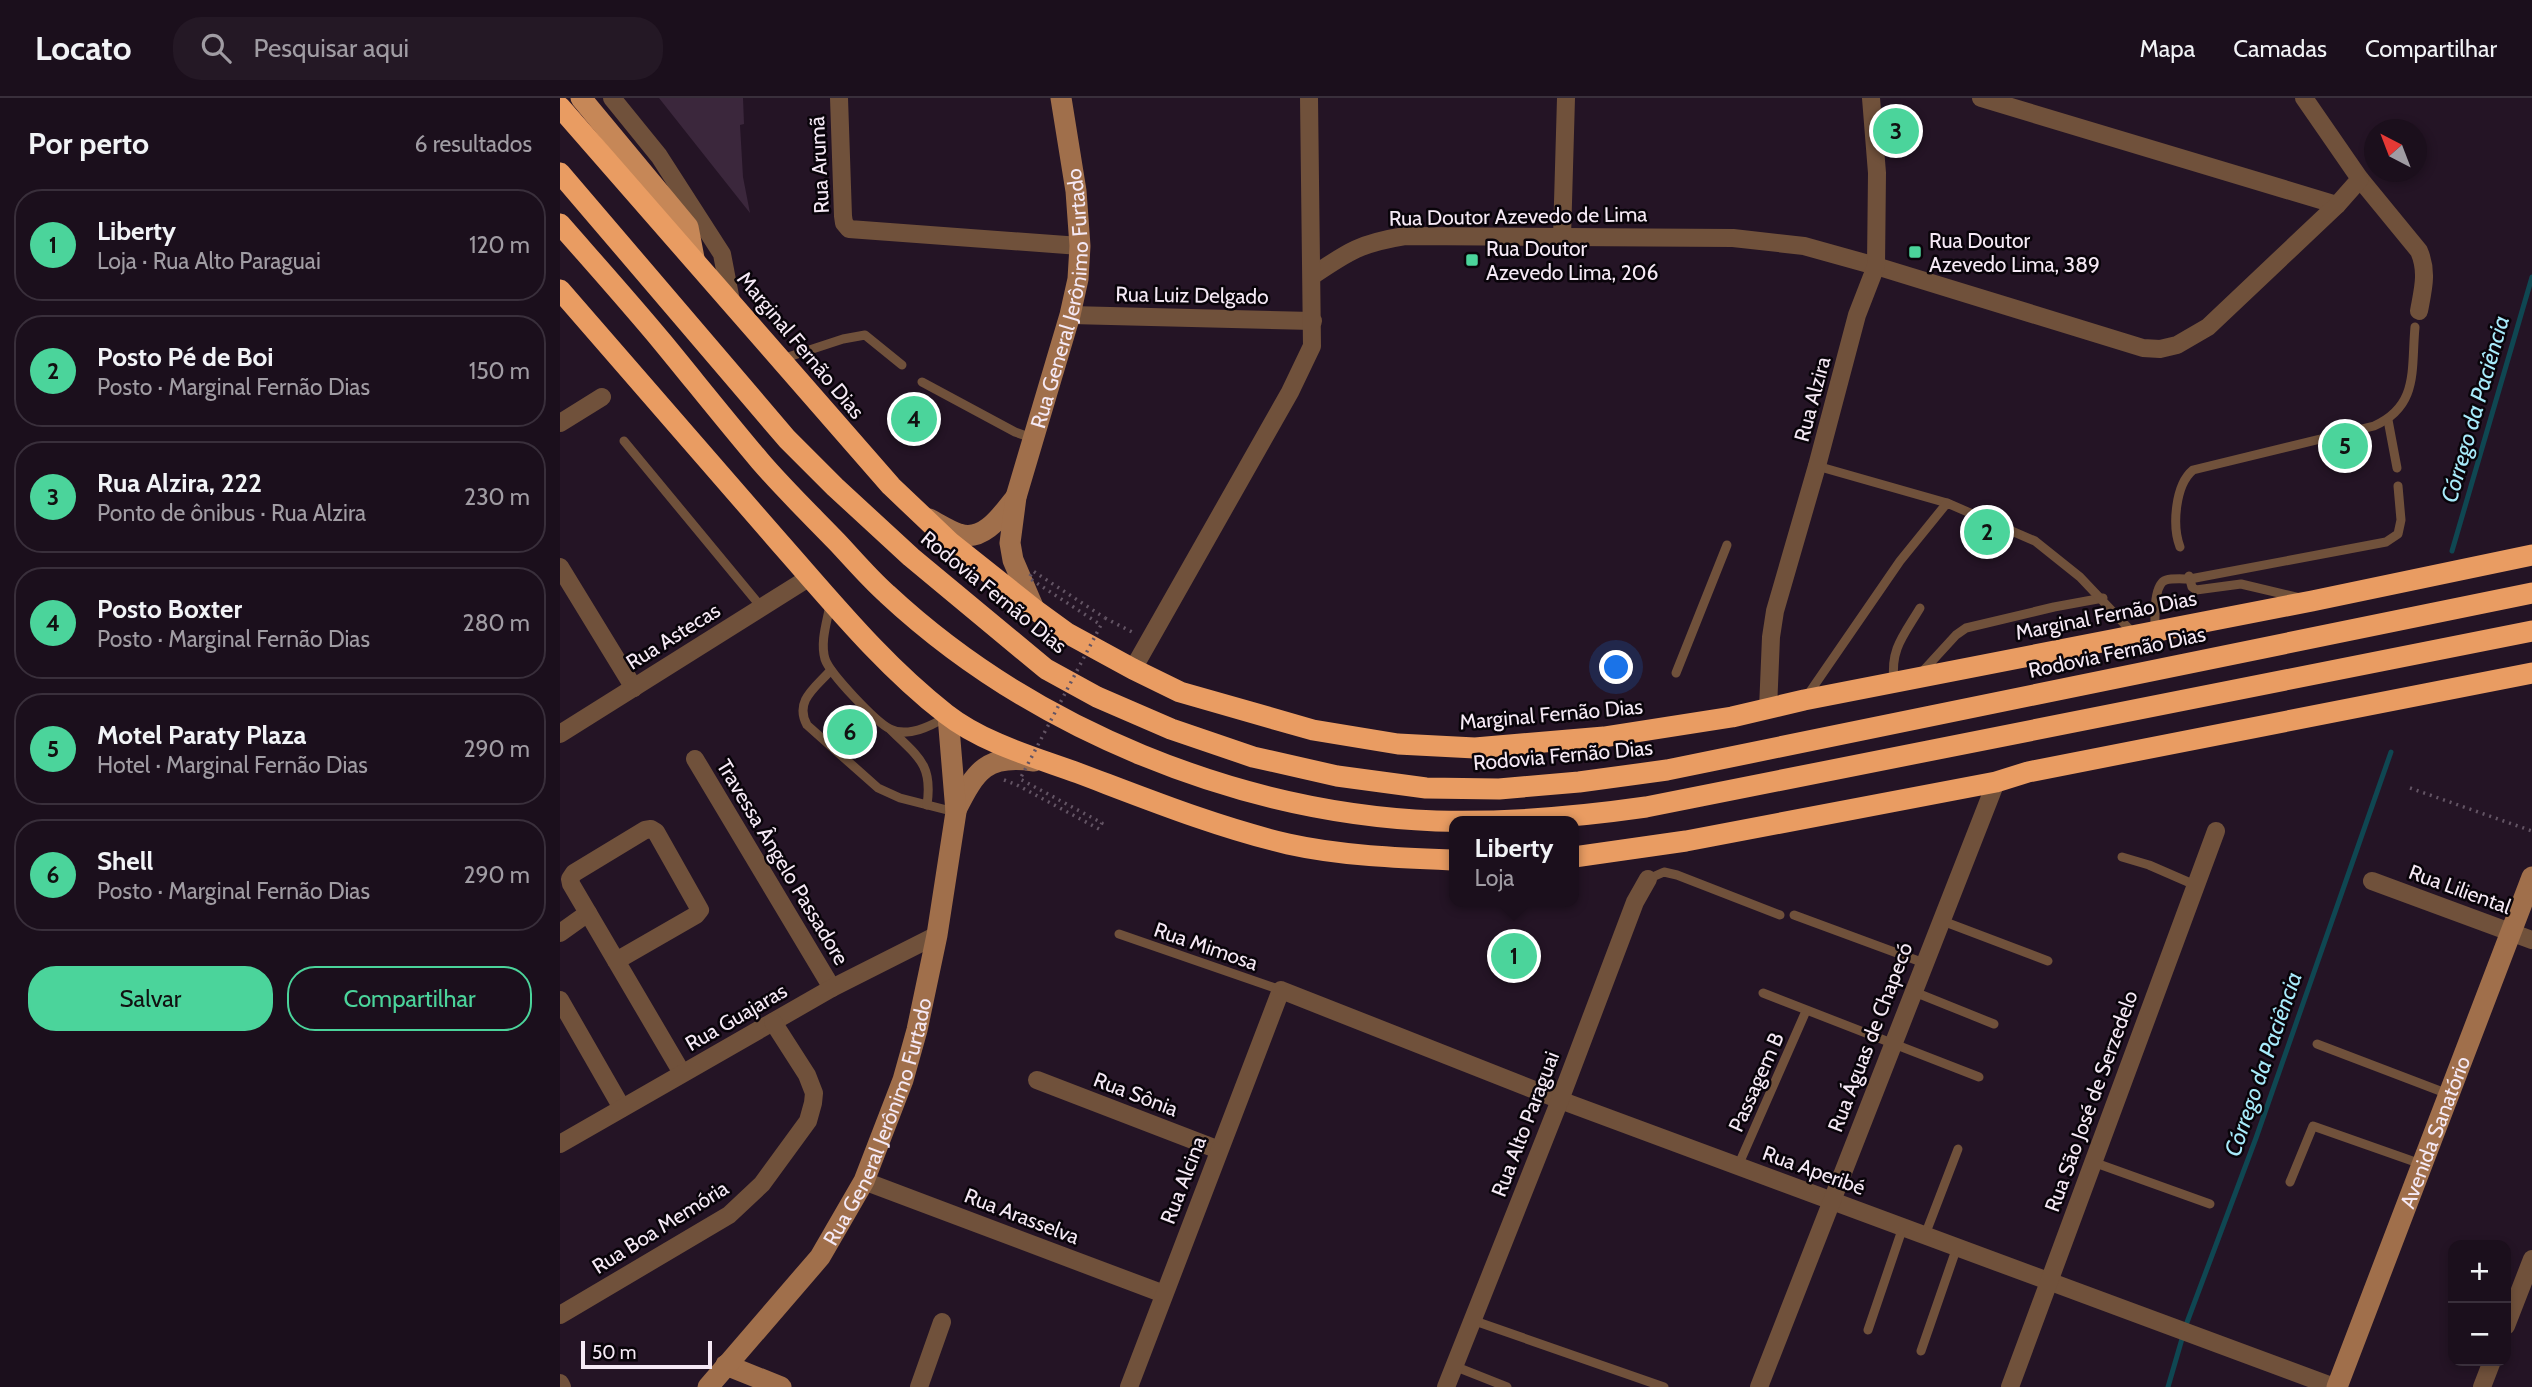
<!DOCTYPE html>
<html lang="pt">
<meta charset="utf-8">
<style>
body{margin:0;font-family:Cabin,sans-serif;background:#241825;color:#f1f3f6}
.controls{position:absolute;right:21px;bottom:21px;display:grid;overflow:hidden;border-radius:14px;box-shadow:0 4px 10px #0003}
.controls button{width:63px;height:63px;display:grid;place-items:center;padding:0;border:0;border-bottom:2px solid #392f3b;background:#1b0f1c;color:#f1f3f6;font:35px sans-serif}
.compass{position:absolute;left:1804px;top:21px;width:63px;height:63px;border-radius:50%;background:#1b0f1c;box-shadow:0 4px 10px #0003;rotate:318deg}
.scale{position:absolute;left:21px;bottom:18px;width:131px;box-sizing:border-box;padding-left:7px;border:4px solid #f5e9f5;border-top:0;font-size:19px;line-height:24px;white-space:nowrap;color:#f5e9f5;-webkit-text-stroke:5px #09040a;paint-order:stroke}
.you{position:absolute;left:1057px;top:570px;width:24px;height:24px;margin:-18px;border:5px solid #fff;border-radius:50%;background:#1a73e8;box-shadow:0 0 0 10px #1a73e833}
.badge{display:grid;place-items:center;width:46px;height:46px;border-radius:50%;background:#4bd49b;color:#111;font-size:23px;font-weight:700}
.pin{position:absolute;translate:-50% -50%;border:4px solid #fff;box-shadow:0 2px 7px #0006}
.popup{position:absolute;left:889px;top:718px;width:130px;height:91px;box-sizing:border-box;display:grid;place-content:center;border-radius:14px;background:#1b0f1c;filter:drop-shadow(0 2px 5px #0005);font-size:23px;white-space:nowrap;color:#a09ca3}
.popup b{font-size:26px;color:#f1f3f6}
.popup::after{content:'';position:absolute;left:50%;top:100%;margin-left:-14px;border:14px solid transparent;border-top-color:#1b0f1c}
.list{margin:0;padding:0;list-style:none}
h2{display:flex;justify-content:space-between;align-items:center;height:91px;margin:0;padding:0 28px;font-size:30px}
h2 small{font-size:23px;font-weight:400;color:#a09ca3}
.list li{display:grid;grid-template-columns:46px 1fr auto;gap:21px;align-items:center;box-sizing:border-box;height:112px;margin:0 14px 14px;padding:0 14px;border:2px solid #392f3b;border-radius:28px}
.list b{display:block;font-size:26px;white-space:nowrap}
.list p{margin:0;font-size:23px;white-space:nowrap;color:#a09ca3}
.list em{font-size:23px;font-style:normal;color:#a09ca3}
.actions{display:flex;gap:14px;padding:21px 28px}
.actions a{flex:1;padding:16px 0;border:2px solid #4bd49b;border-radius:28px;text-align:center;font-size:24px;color:#4bd49b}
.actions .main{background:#4bd49b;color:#111}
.icon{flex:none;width:38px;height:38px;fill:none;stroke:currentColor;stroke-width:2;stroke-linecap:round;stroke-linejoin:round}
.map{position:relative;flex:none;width:1972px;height:1289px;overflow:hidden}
header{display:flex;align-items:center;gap:42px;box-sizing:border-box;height:98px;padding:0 35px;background:#1b0f1c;border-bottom:2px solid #392f3b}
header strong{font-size:33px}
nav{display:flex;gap:38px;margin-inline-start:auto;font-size:24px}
.search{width:490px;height:63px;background:#241825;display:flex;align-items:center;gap:18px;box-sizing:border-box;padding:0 24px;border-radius:28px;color:#a09ca3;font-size:26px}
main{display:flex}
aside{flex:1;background:#1b0f1c}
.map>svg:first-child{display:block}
</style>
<header>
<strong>Locato</strong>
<div class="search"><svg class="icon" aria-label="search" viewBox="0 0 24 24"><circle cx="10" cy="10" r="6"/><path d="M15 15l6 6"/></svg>Pesquisar aqui</div>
<nav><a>Mapa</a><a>Camadas</a><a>Compartilhar</a></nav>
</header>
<main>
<aside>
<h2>Por perto<small>6 resultados</small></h2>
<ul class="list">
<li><span class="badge">1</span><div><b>Liberty</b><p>Loja · Rua Alto Paraguai</p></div><em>120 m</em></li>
<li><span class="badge">2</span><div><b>Posto Pé de Boi</b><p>Posto · Marginal Fernão Dias</p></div><em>150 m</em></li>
<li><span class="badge">3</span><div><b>Rua Alzira, 222</b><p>Ponto de ônibus · Rua Alzira</p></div><em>230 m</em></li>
<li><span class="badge">4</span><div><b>Posto Boxter</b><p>Posto · Marginal Fernão Dias</p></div><em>280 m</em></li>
<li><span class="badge">5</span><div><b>Motel Paraty Plaza</b><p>Hotel · Marginal Fernão Dias</p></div><em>290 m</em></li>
<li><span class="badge">6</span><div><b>Shell</b><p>Posto · Marginal Fernão Dias</p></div><em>290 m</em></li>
</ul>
<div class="actions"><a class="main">Salvar</a><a>Compartilhar</a></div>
</aside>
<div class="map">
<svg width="1972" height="1289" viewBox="0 0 1972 1289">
<rect width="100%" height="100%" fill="#241425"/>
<polygon fill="#3b273c" points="99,0 183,0 184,26 180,27 183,79 190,115"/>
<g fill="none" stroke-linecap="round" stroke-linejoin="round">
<g stroke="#0f4752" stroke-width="5">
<polyline points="1892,453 1972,179"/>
<polyline points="1608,1289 1626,1227 1696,1040 1831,654"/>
</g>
<g stroke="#635464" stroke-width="3.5" stroke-dasharray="2 5" stroke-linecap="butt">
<polyline points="545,520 574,535"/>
<polyline points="444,682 457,687"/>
<polyline points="1850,690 1972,733"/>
</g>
<g stroke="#70513b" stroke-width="9">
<polyline points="222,261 283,241 305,237 342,267"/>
<polyline points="362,284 455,334 472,340"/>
<polyline points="1828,322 1837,370"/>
<polyline points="64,343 202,510"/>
<polyline points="1257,368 1387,405"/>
<path d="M1620,449C1612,428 1615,387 1633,372L1814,328C1859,308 1851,272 1855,229"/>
<polyline points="1629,478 1632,489 1636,492 1681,486 1740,500"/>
<path d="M270,507C267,524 260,544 265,561C270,576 316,624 330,631C348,640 371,628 386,619"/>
<path d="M1595,532C1595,521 1593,486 1606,482C1613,480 1623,481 1630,481L1826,444L1838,436L1841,422L1838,388"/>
<path d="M271,572C255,590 234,603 247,627L318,690L340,700L395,714"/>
<polyline points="1363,573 1396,537 1406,530 1494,509 1543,500"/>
<polyline points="1116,575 1167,447"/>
<path d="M1334,583C1330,551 1344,537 1360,510"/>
<polyline points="1247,598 1340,463 1387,405 1475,443 1520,479 1573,535"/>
<path d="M331,632C358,659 373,666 367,707"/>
<polyline points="1562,759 1589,767 1635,787"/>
<polyline points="1088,781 1104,774 1117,777 1220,817"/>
<polyline points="1234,817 1364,865"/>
<polyline points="1380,822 1488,863"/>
<polyline points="559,836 721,892"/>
<polyline points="1352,893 1434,926"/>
<polyline points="1203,895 1419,979"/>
<polyline points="1757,946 1888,996"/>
<polyline points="1533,1064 1650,1106"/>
<polyline points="1178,1068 1246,913"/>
<polyline points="1730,1084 1753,1028 1861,1066"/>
<polyline points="1365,1137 1398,1051"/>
<polyline points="912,1222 1104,1289"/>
<polyline points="1308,1232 1343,1129"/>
<polyline points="1361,1253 1397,1149"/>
<polyline points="894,1268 947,1289"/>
</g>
<g stroke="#70513b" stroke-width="18">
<polyline points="52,0 99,58 162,156 171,203"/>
<polyline points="279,0 283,118 284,125 289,131 520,148"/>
<polyline points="1421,0 1777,107"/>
<path d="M1800,81L1859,153C1868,174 1863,191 1859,213"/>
<polyline points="1002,139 1006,0"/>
<path d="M752,178C789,153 801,145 845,138L1173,140L1244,148L1316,168L1583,250L1600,251L1617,247L1648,229L1777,107L1800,81L1744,0"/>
<polyline points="510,217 753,223"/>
<polyline points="0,325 42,299"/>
<polyline points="0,469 74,590"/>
<polyline points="573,571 730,294 752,248 749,0"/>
<polyline points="1208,611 1211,539 1215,513 1257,368 1297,217 1316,168 1317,75 1311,0"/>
<polyline points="0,636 250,479"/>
<polyline points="135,661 272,890"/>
<polyline points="1812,783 1972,842"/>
<polyline points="0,835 28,815"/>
<polyline points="56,863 136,817 140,812 96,734 91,731 85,732 14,775 10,781 11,786 122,975"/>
<polyline points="0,902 62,1010"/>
<polyline points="477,982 659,1052"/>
<polyline points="0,1046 272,890 377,837"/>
<polyline points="304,1083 604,1196"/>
<polyline points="0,1217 169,1117 202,1086 248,1023 253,1005 254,995 247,977 213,924"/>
<polyline points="1946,1228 1972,1161"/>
<polyline points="0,1285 2,1289"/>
<polyline points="359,1289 382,1224"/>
<polyline points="569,1289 721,892 1000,1002 1774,1289"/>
<polyline points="886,1289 1000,1002 1075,804 1088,781"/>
<polyline points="1199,1289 1436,684"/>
<polyline points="1450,1289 1656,733"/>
<polyline points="1922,1289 1932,1263"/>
</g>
<g stroke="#a06f4b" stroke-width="21">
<path d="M369,421C379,426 389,433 399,436C424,445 443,415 456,399"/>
<path id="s1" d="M474,511L453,462L450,445L456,399L510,217L518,181L520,148L516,93L501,0"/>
<path d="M396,712C416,672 427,656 474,663"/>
<polyline points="166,1267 221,1289"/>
<path id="s2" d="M148,1289L260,1159L304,1083L343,982L357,932L377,837L396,714L388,618"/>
<path id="s3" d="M1777,1289L1972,779"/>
</g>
<polyline stroke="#c68757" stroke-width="21" points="21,0 128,129 134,160"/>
<g stroke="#e99c62" stroke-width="21">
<polyline points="0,9 331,388 391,445 474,511 507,535 573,571 620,594 753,632 838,646 915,650 1044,639 1172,619 1244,602 1752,503 1972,457"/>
<polyline points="0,75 227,341 275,389 351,459 486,571 537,599 611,631 693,659 777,678 866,690 939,691 1019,684 1107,672 1972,495"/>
<path d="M0,126C35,166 70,205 104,246C136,285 167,324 200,363C224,391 251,417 277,444C293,461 309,480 327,496C472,631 679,715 876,723C947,725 1016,719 1086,709L1972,533"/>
<path d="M0,192C73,277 146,361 219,444C272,504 323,567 386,616C423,645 474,659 518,675C587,701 656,729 728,746C782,758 840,760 894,762"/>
<polyline points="1014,759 1126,743 1436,684 1468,674 1972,575"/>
</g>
<polyline stroke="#635464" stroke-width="3.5" stroke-dasharray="2 5" stroke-linecap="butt" points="457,687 539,731 542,725 460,681 541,527 469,480 473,473 545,520"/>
</g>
<g fill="#4bd49b" stroke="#09040a" stroke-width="2.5">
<rect x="1348" y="147" width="14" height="14" rx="3.5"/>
<rect x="905" y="155" width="14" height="14" rx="3.5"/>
</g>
<g text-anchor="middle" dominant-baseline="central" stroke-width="5" stroke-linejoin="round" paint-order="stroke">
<g font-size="21" fill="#f5e9f5" stroke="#09040a">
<text transform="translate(259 67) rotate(-93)">Rua Arumã</text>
<text transform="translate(958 118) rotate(-1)">Rua Doutor Azevedo de Lima</text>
<text transform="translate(632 197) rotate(1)">Rua Luiz Delgado</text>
<text stroke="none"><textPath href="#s1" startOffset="322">Rua General Jerônimo Furtado</textPath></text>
<text transform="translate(241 247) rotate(50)">Marginal Fernão Dias</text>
<text transform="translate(1252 301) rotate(-75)">Rua Alzira</text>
<text transform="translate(434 494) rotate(39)">Rodovia Fernão Dias</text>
<text transform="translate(1546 517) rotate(-11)">Marginal Fernão Dias</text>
<text transform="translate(113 538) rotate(-32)">Rua Astecas</text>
<text transform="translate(1557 554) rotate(-12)">Rodovia Fernão Dias</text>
<text transform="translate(991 616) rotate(-5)">Marginal Fernão Dias</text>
<text transform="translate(1003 657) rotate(-5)">Rodovia Fernão Dias</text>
<text transform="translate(223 764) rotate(59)">Travessa Ângelo Passadore</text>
<text transform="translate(1900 791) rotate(20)">Rua Liliental</text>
<text transform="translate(646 848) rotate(19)">Rua Mimosa</text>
<text transform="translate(176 919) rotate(-30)">Rua Guajaras</text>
<text transform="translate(1310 939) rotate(-69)">Rua Águas de Chapecó</text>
<text transform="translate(1196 984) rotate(-66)">Passagem B</text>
<text transform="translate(576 996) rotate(21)">Rua Sônia</text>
<text transform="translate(1531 1003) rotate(-70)">Rua São José de Serzedelo</text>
<text stroke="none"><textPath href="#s2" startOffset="320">Rua General Jerônimo Furtado</textPath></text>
<text transform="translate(965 1026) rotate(-69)">Rua Alto Paraguai</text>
<text stroke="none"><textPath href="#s3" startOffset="273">Avenida Sanatório</textPath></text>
<text transform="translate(1254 1072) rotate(20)">Rua Aperibé</text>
<text transform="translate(623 1082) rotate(-69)">Rua Alcina</text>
<text transform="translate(462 1118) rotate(21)">Rua Arasselva</text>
<text transform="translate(100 1129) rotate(-32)">Rua Boa Memória</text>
</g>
<g font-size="21" fill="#f5e9f5" stroke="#09040a" text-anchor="start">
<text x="1369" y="142">Rua Doutor<tspan x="1369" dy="24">Azevedo Lima, 389</tspan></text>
<text x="926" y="150">Rua Doutor<tspan x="926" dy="24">Azevedo Lima, 206</tspan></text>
</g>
<g font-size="23" font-style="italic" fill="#a8ebfb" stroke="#09040a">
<text transform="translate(1915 311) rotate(-74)">Córrego da Paciência</text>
<text transform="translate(1703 966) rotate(-71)">Córrego da Paciência</text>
</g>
</g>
</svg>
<div class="controls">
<button>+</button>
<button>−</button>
</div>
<svg class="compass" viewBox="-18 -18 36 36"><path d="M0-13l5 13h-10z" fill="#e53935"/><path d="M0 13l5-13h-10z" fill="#a09ca3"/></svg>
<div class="scale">50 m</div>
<div class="you"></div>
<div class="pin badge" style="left:954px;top:858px">1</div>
<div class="popup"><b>Liberty</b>Loja</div>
<div class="pin badge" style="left:1427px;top:434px">2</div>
<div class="pin badge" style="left:1336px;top:33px">3</div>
<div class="pin badge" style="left:354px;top:321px">4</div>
<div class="pin badge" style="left:1785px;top:348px">5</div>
<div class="pin badge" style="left:290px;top:634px">6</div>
</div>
</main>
